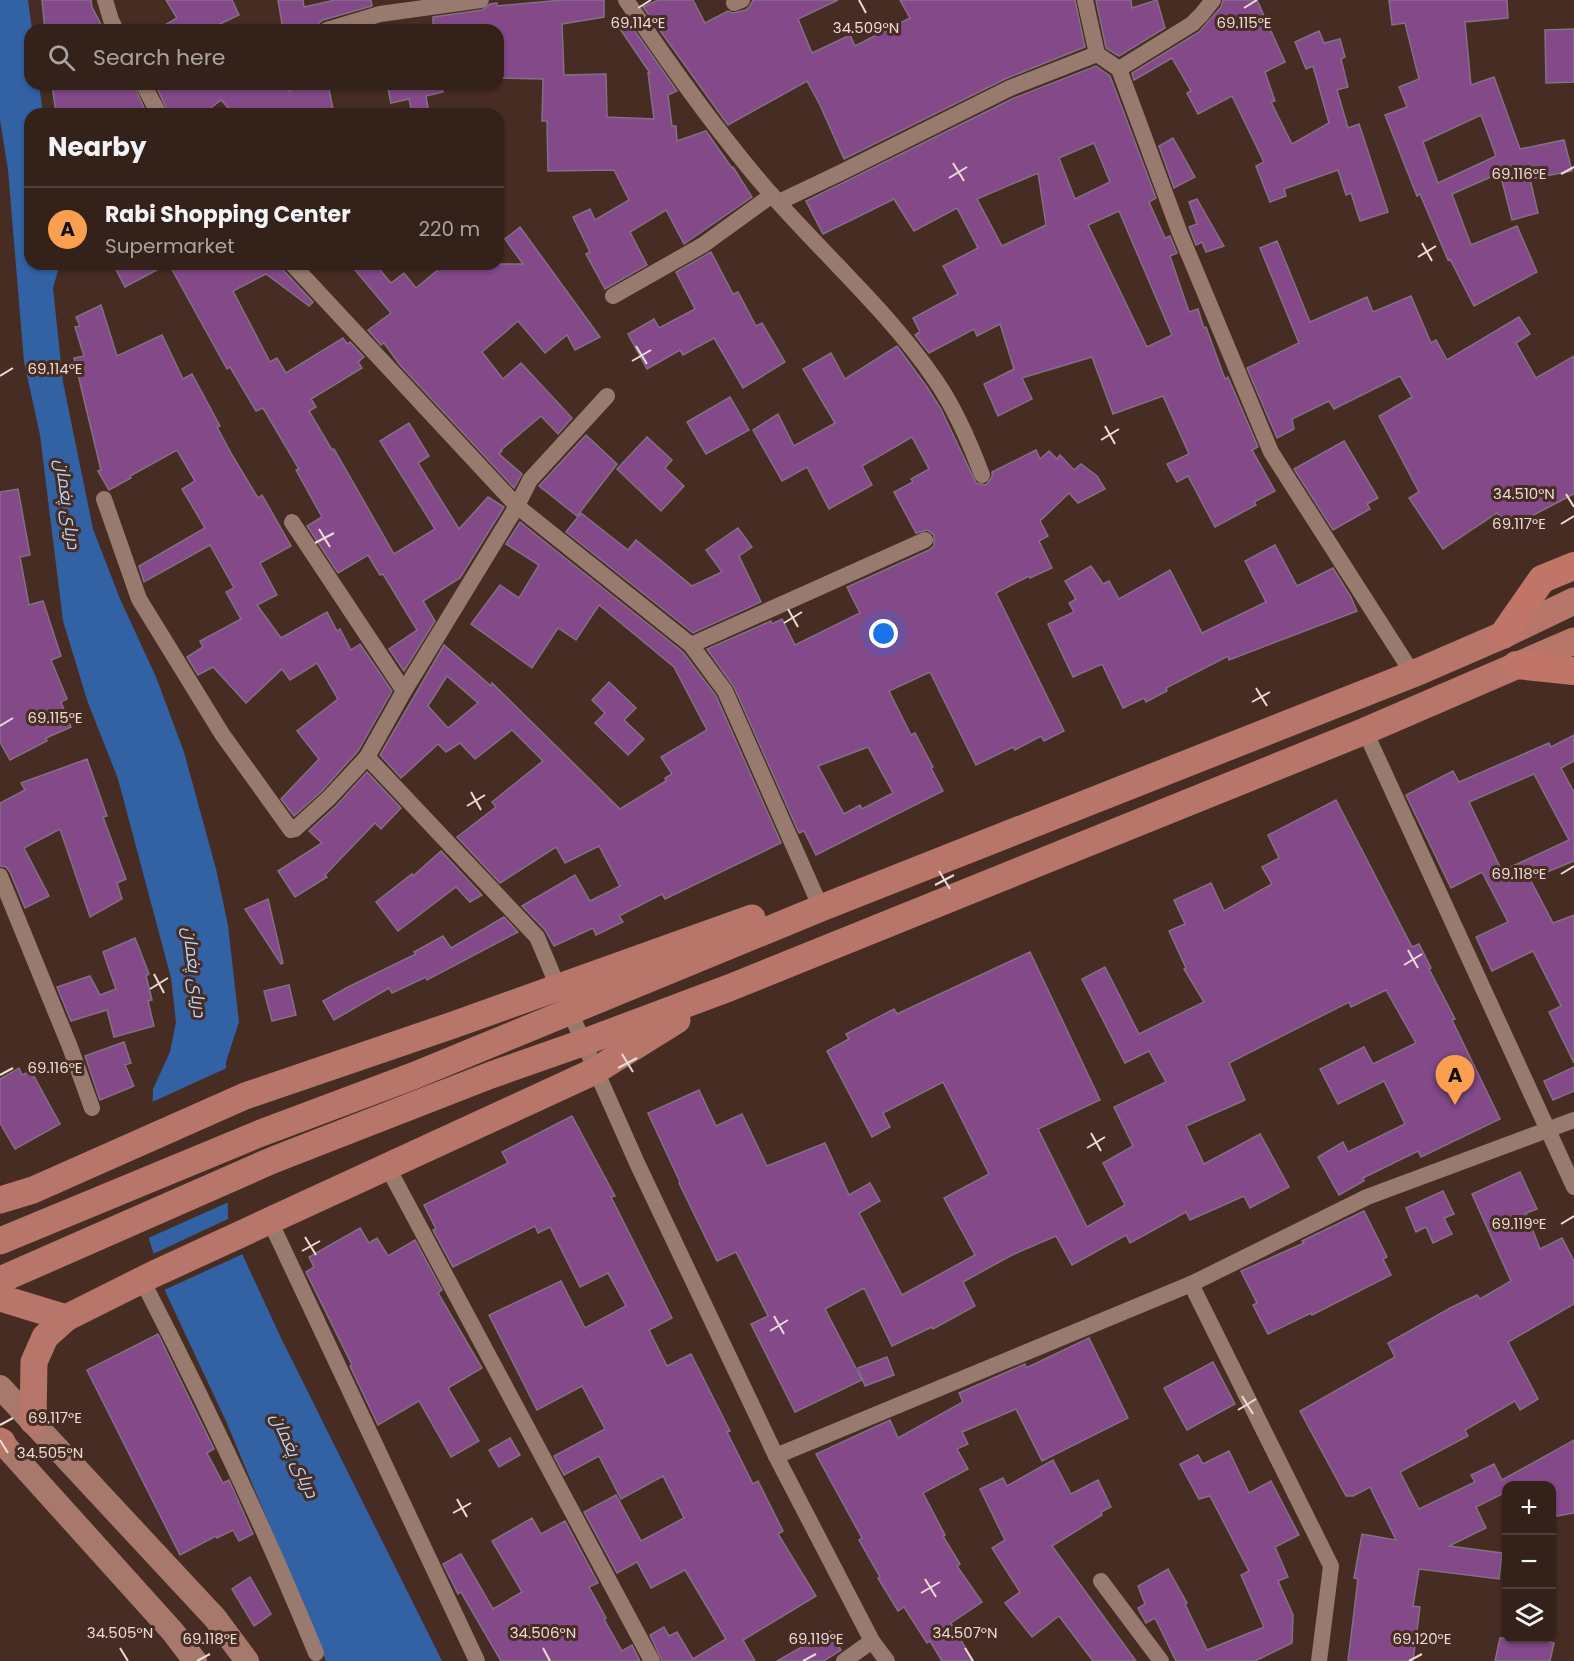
<!DOCTYPE html>
<meta charset="utf-8">
<style>
body{margin:0;font-family:Poppins,Cairo,sans-serif;background:#3c2923;color:#f1f3f6}
.controls{position:absolute;right:18px;bottom:18px;display:grid;overflow:hidden;border-radius:12px;box-shadow:0 2px 4px #0004}
.controls button{width:54px;height:54px;display:grid;place-items:center;padding:0;border:0;border-bottom:2px solid #4e3e39;background:#34211a;color:#f1f3f6;font:30px sans-serif}
.you{position:absolute;left:884px;top:634px;width:21px;height:21px;margin:-15px;border:4px solid #fff;border-radius:50%;background:#1a73e8;box-shadow:0 0 0 9px #1a73e833}
.badge{display:grid;place-items:center;width:39px;height:39px;border-radius:50%;background:#fa9f50;color:#111;font-size:20px;font-weight:700}
.pin{position:absolute;translate:-50% -50px;filter:drop-shadow(0 2px 3px #0008)}
.pin::after{content:'';position:absolute;top:32px;width:21px;height:18px;background:inherit;clip-path:polygon(0 0,100% 0,50% 100%)}
.list{margin:0;padding:0;list-style:none}
h2{display:flex;justify-content:space-between;align-items:center;height:78px;margin:0;padding:0 24px;font-size:26px}
h2 small{font-size:20px;font-weight:400;color:#a9a3a2}
.list li{display:grid;grid-template-columns:39px 1fr auto;gap:18px;align-items:center;box-sizing:border-box;height:84px;padding:0 24px;border-top:2px solid #4e3e39}
.list b{display:block;font-size:22px;white-space:nowrap}
.list p{margin:0;font-size:20px;white-space:nowrap;color:#a9a3a2}
.list em{font-size:20px;font-style:normal;color:#a9a3a2}
.icon{flex:none;width:33px;height:33px;fill:none;stroke:currentColor;stroke-width:2;stroke-linecap:round;stroke-linejoin:round}
.map{position:relative;flex:none;width:1574px;height:1661px;overflow:hidden}
.search{position:absolute;background:#34211a;box-shadow:0 2px 4px #0004;left:24px;top:24px;width:480px;height:66px;display:flex;align-items:center;gap:15px;box-sizing:border-box;padding:0 21px;border-radius:18px;color:#a9a3a2;font-size:22px}
.panel{position:absolute;background:#34211a;box-shadow:0 2px 4px #0004;left:24px;top:108px;width:480px;height:162px;border-radius:18px}
.map>svg:first-child{display:block}
</style>
<div class="map">
<svg width="1574" height="1661" viewBox="0 0 1574 1661">
<rect width="100%" height="100%" fill="#462c22"/>
<polygon fill="#3262a4" points="0,0 28,0 32,30 30,30 30,84 39,84 43,114 30,114 30,264 60,264 53,288 63,382 93,529 120,599 156,677 184,752 216,869 228,925 239,1022 226,1062 228,1217 244,1258 281,1338 442,1661 326,1661 226,1421 166,1293 149,1239 153,1089 170,1052 176,1022 171,978 118,779 87,700 63,621 40,435 24,362 8,170 0,120"/>
<g fill="#462c22">
<polygon points="229,1067 231,1201 146,1239 150,1103"/>
<polygon points="232,1217 245,1253 162,1291 151,1255"/>
</g>
<g fill="#834989" stroke="#846f86" stroke-width="1.5" fill-rule="evenodd">
<polygon points="42,0 91,0 92,7 104,30 45,30"/>
<polygon points="166,0 232,0 239,15 220,24 227,30 156,30 177,18"/>
<polygon points="278,0 303,0 304,7 335,0 371,0 372,6 323,20 319,23 317,30 283,30"/>
<polygon points="562,0 604,0 604,17 562,24 564,75 606,74 607,117 654,119 648,73 650,73 616,23 625,17 677,91 668,95 672,126 676,126 677,141 706,131 732,168 733,167 752,197 684,244 666,210 630,232 647,265 605,289 586,254 590,252 573,217 590,209 595,220 629,200 614,170 548,171 547,121 542,121 543,79 498,78 498,30 472,30 472,27 433,28 433,17 482,10 490,4 497,3 497,6"/>
<polygon points="658,0 693,0 705,23 728,11 733,13 746,10 750,6 753,0 838,0 798,19 812,53 850,35 855,46 910,18 900,0 1075,0 1085,47 1005,79 844,159 820,105 807,81 728,125 643,7"/>
<polygon points="1096,0 1131,0 1132,8 1157,0 1165,28 1119,56 1106,48"/>
<polygon points="1223,0 1257,0 1285,62 1265,72 1275,101 1271,102 1292,144 1329,123 1313,66 1306,69 1295,42 1319,31 1324,43 1340,39 1345,57 1341,59 1348,87 1337,90 1348,128 1359,124 1388,212 1360,221 1351,193 1346,195 1338,170 1284,189 1286,196 1270,202 1256,166 1264,162 1232,96 1198,114 1187,93 1191,91 1172,58 1134,80 1132,73 1199,32 1221,7"/>
<path d="M1389,0H1507L1508,18L1465,22L1471,85L1494,77L1520,149L1564,140L1572,171L1530,179L1538,213L1512,220L1500,173L1452,194L1471,245L1517,226L1537,272L1474,306L1450,259L1448,260L1420,194L1417,196L1385,115L1407,107L1399,87L1419,79L1405,23L1392,25ZM1481,115L1496,156L1438,183L1423,142Z"/>
<polygon points="1574,29 1574,82 1546,83 1545,30"/>
<path d="M1096,66L1110,76L1156,198L1149,202L1165,238L1170,236L1177,253L1170,256L1189,312L1198,309L1204,328L1206,327L1225,379L1228,377L1258,447L1252,450L1275,491L1254,502L1256,505L1215,527L1188,476L1177,482L1167,464L1189,454L1163,396L1113,414L1092,357L1022,378L1032,399L998,416L984,384L1014,369L1000,324L977,336L974,329L929,353L915,335L920,332L913,318L958,294L943,266L978,248L957,208L914,231L894,199L823,234L806,201L1014,98ZM1094,143L1110,182L1075,199L1059,158ZM1038,173L1046,225L1002,246L977,199ZM1119,211L1172,335L1147,347L1088,225Z"/>
<polygon points="52,84 133,84 147,114 56,114"/>
<polygon points="155,84 282,84 290,92 289,84 328,84 334,114 234,114 221,100 203,114 169,114"/>
<polygon points="387,84 442,84 443,92 426,96 429,114 412,114 409,99 391,103"/>
<polygon points="1173,138 1195,177 1174,188 1159,146"/>
<polygon points="1197,199 1217,234 1224,246 1206,252 1202,242 1196,245 1189,227 1197,224 1189,202"/>
<polygon points="520,227 600,337 575,350 567,335 545,353 518,321 482,352 503,379 521,363 572,418 558,434 541,416 501,450 502,451 499,454 522,474 514,488 400,365 384,343 381,345 368,330 391,313 350,264 375,264 391,283 404,273 416,288 445,264 523,264 505,239"/>
<polygon points="1277,241 1310,322 1367,297 1373,312 1411,296 1431,343 1436,340 1447,360 1519,317 1530,334 1516,343 1536,378 1574,356 1574,494 1520,522 1513,529 1497,513 1443,549 1409,498 1419,492 1379,416 1412,397 1400,376 1334,409 1329,401 1292,419 1294,429 1277,438 1247,368 1299,343 1260,248"/>
<polygon points="711,252 733,294 738,292 756,326 762,323 785,362 743,388 714,338 683,355 680,350 647,369 628,334 654,319 659,328 695,309 676,272"/>
<polygon points="113,264 168,264 125,287"/>
<polygon points="169,264 282,264 284,271 313,302 309,306 266,274 233,291 270,362 277,358 286,373 343,338 347,344 350,342 364,357 358,362 362,368 311,399 316,407 309,411 332,450 334,449 394,554 435,529 380,441 409,423 429,456 418,463 459,529 488,497 504,507 460,578 423,601 435,621 404,671 389,649 417,630 383,574 380,575 368,555 338,573 307,526 322,517 296,470 299,469 263,408 256,411 230,367 227,369"/>
<polygon points="101,305 117,356 162,335 183,379 192,374 220,426 217,427 232,455 258,498 262,495 291,546 260,563 277,595 257,605 281,638 327,612 337,631 340,629 351,650 360,644 392,691 358,751 322,791 294,816 281,799 319,759 297,731 338,699 317,663 290,680 282,669 246,703 213,667 198,675 187,657 203,647 200,641 241,619 226,592 234,588 210,545 144,582 139,566 205,528 182,489 195,481 177,450 130,476 131,478 109,490 98,471 101,470 74,358 84,356 75,327 80,326 76,317"/>
<path d="M897,346L927,387L941,409L976,483L986,485L992,477V472L1036,450L1040,459L1049,451L1057,459L1060,455L1074,470L1081,464L1097,476L1105,489L1078,503L1069,493L1040,521L1048,536L1039,541L1052,568L1030,578L1029,576L996,593L1064,731L1044,741L1041,736L1015,750L1013,747L976,765L930,672L889,691L911,735L915,733L933,767L931,768L943,791L816,855L804,831L799,833L734,687L707,649L771,621L772,624L782,619L795,645L860,613L847,587L929,550L934,546V535L927,530L916,533L894,492L913,482L911,479L929,469L912,437L862,466L872,485L829,509L807,467L782,481L753,430L778,414L794,446L835,423L803,369L831,353L845,379ZM868,747L893,793L862,809L860,805L844,814L818,766Z"/>
<polygon points="730,397 749,430 706,454 687,422"/>
<polygon points="586,435 617,464 577,516 539,486"/>
<polygon points="647,437 672,460 665,468 684,486 661,511 617,469"/>
<polygon points="1344,441 1378,498 1367,504 1370,509 1333,530 1294,469"/>
<polygon points="18,489 30,555 20,557 29,605 43,601 61,656 51,660 67,699 61,702 71,727 46,738 47,741 10,760 0,742 0,492"/>
<polygon points="581,513 628,550 636,540 692,586 722,572 706,550 738,528 752,547 739,556 761,602 693,633 566,532"/>
<path d="M520,522L683,652L716,696L781,843L665,899L662,894L619,916L623,922L596,935L593,928L554,946L545,930L522,906L575,875L590,901L620,886L599,846L565,863L556,847L500,883L457,837L496,807L492,802L543,761L512,730L475,759L460,743L446,752L438,744L401,778L380,755L444,645L491,686L492,683L620,809L666,781L665,778L672,774L661,757L707,730L674,667L599,605L576,640L558,628L532,668L471,624L500,585L519,598L539,565L506,544ZM447,676L478,703L448,728L428,706Z"/>
<polygon points="1275,545 1297,586 1333,568 1351,597 1357,611 1229,660 1228,656 1166,688 1167,691 1146,702 1144,698 1123,708 1102,664 1073,677 1048,624 1074,612 1069,603 1076,599 1065,581 1091,566 1103,584 1109,581 1119,599 1170,570 1202,633 1266,602 1245,561"/>
<polygon points="609,682 636,708 624,720 644,739 628,755 595,723 605,713 592,700"/>
<path d="M1574,735V761L1561,768L1574,792V861L1530,879L1553,923L1574,915V1063L1549,1012L1561,1006L1533,951L1492,971L1476,937L1508,922L1482,872L1451,888L1406,795L1453,771L1459,782L1549,743L1551,747ZM1534,774L1569,840L1502,871L1469,802Z"/>
<polygon points="87,759 107,816 103,817 126,879 117,883 122,899 90,917 60,829 24,848 49,896 25,908 10,872 6,867 0,866 0,803 25,790 21,783"/>
<polygon points="367,772 401,808 381,829 375,823 325,875 327,877 295,897 278,871 322,843 309,831 336,806"/>
<polygon points="1336,800 1412,947 1419,944 1431,968 1429,969 1455,1019 1452,1020 1500,1119 1421,1157 1418,1151 1363,1178 1364,1181 1339,1195 1318,1157 1343,1142 1348,1152 1405,1124 1384,1081 1338,1104 1320,1069 1364,1047 1373,1064 1416,1043 1386,990 1351,1007 1349,1002 1229,1063 1245,1100 1186,1126 1204,1164 1260,1134 1289,1187 1250,1208 1244,1196 1190,1220 1186,1212 1130,1243 1126,1235 1072,1265 1056,1236 1012,1255 963,1282 975,1306 933,1329 932,1327 892,1346 864,1288 825,1309 862,1380 795,1412 751,1324 768,1316 736,1252 717,1261 679,1183 680,1182 648,1113 699,1090 716,1126 742,1114 767,1166 825,1143 849,1195 870,1183 880,1201 859,1213 902,1295 975,1255 944,1198 989,1174 943,1082 883,1113 890,1127 872,1137 827,1051 849,1039 846,1034 894,1009 897,1014 1030,952 1100,1100 1038,1129 1087,1227 1125,1205 1103,1163 1133,1146 1114,1107 1166,1082 1149,1051 1125,1063 1082,979 1105,967 1139,1034 1204,1002 1184,969 1186,968 1169,931 1185,924 1174,900 1211,883 1224,911 1272,884 1262,867 1279,858 1268,835"/>
<polygon points="441,851 482,895 470,902 456,887 398,931 376,902 412,874 413,876"/>
<polygon points="268,899 283,963 281,964 245,909"/>
<polygon points="504,917 518,932 427,980 426,977 392,993 389,988 334,1020 323,1001 348,987 416,954 414,952 443,936 451,948"/>
<polygon points="135,938 149,974 146,976 152,1000 148,1001 154,1026 114,1037 107,1010 71,1021 57,987 90,976 100,995 116,989 103,952"/>
<polygon points="289,985 296,1015 272,1021 264,991"/>
<polygon points="124,1042 131,1063 125,1065 134,1086 100,1100 85,1056"/>
<polygon points="1574,1067 1574,1091 1553,1100 1544,1081"/>
<polygon points="19,1068 22,1075 31,1071 60,1124 15,1149 0,1123 0,1079"/>
<polygon points="572,1116 615,1196 611,1197 672,1318 649,1330 667,1366 691,1354 730,1431 727,1432 753,1484 758,1481 783,1531 778,1534 816,1596 743,1640 755,1661 662,1661 650,1635 664,1627 669,1636 677,1632 693,1659 726,1639 685,1570 651,1588 637,1562 617,1573 584,1512 616,1495 641,1541 684,1518 663,1476 621,1499 599,1456 564,1475 554,1456 605,1429 582,1386 537,1410 489,1315 561,1281 585,1328 626,1306 608,1273 580,1287 550,1227 538,1233 535,1226 453,1267 433,1230 436,1229 424,1205 508,1163 502,1152"/>
<polygon points="1520,1172 1537,1209 1526,1213 1540,1249 1562,1238 1574,1261 1574,1304 1508,1342 1538,1399 1520,1410 1515,1401 1465,1430 1468,1436 1400,1472 1419,1509 1475,1482 1471,1475 1494,1464 1502,1480 1574,1440 1574,1513 1551,1517 1551,1485 1505,1485 1506,1492 1476,1507 1486,1528 1449,1546 1502,1553 1499,1579 1419,1569 1413,1606 1420,1607 1413,1661 1348,1661 1358,1579 1354,1578 1362,1534 1396,1540 1370,1487 1353,1496 1346,1496 1300,1411 1395,1357 1388,1343 1452,1307 1477,1295 1480,1299 1511,1281 1472,1194"/>
<polygon points="1443,1191 1454,1214 1444,1218 1452,1234 1433,1243 1426,1227 1416,1232 1406,1208"/>
<polygon points="1364,1211 1387,1257 1383,1259 1391,1275 1312,1315 1311,1313 1268,1334 1253,1305 1257,1303 1241,1271 1304,1243 1302,1241"/>
<polygon points="360,1228 369,1243 377,1238 388,1256 415,1240 442,1290 438,1293 482,1368 448,1388 479,1441 451,1457 419,1401 378,1425 350,1366 352,1365 306,1272 314,1267 309,1257"/>
<polygon points="158,1334 214,1449 207,1453 223,1483 229,1480 253,1534 239,1541 233,1530 217,1538 216,1536 180,1555 87,1370"/>
<polygon points="1089,1338 1128,1418 1042,1461 1016,1409 962,1432 968,1444 957,1449 968,1469 923,1493 945,1535 943,1536 960,1564 957,1566 982,1602 951,1623 973,1661 942,1661 930,1641 927,1643 904,1607 898,1611 878,1578 880,1577 859,1540 862,1538 816,1454 890,1420 898,1438 963,1402 959,1393 1025,1364 1026,1368"/>
<polygon points="887,1357 894,1375 865,1386 858,1368"/>
<polygon points="1213,1362 1235,1404 1187,1430 1164,1388"/>
<polygon points="510,1438 520,1455 499,1467 489,1450"/>
<polygon points="1229,1451 1249,1493 1271,1481 1299,1535 1275,1547 1288,1577 1278,1581 1293,1615 1292,1643 1255,1661 1176,1661 1155,1618 1146,1623 1138,1608 1145,1604 1138,1586 1168,1569 1187,1603 1185,1604 1207,1650 1264,1627 1241,1575 1249,1571 1210,1496 1199,1499 1180,1464 1198,1455 1203,1464"/>
<polygon points="1053,1460 1071,1494 1098,1480 1111,1507 1101,1512 1102,1515 1052,1546 1136,1661 1093,1661 1059,1616 1032,1637 1005,1603 1020,1592 992,1548 1005,1540 980,1489 1003,1478 1007,1486"/>
<polygon points="532,1518 541,1534 565,1521 598,1583 589,1587 606,1618 604,1619 622,1651 632,1645 640,1661 501,1661 461,1592 458,1594 443,1564 461,1554 493,1609 522,1592 492,1541"/>
<polygon points="250,1577 271,1614 254,1626 232,1589"/>
<polygon points="830,1631 841,1650 824,1661 777,1661"/>
<polygon points="1500,1638 1533,1638 1554,1643 1550,1661 1495,1661"/>
</g>
<g fill="none" stroke-linecap="round" stroke-linejoin="round">
<g stroke="#997a6e" stroke-width="16">
<polyline points="105,0 111,20 116,30"/>
<path d="M626,0C671,67 717,132 770,193C824,255 891,314 936,381C956,410 970,443 982,475"/>
<polyline points="1085,0 1097,54 1119,69 1179,231 1271,452 1413,674"/>
<polyline points="734,3 742,0"/>
<polyline points="327,30 380,14 481,0"/>
<polyline points="1119,69 1192,24 1201,15 1213,0"/>
<polyline points="143,84 159,114"/>
<polyline points="779,202 842,172 1010,88 1097,54"/>
<polyline points="292,264 517,506 691,645 725,691 821,908"/>
<polyline points="613,296 703,245 772,195"/>
<polyline points="104,499 139,599 222,734 291,830 295,829 329,798 367,757 404,691 517,506 530,480 607,396"/>
<polyline points="292,522 404,691"/>
<polyline points="691,645 925,540"/>
<polyline points="1365,731 1574,1187"/>
<polyline points="367,757 537,937 558,987"/>
<polyline points="0,876 70,1047 92,1108"/>
<polyline points="570,1012 637,1163 776,1456 872,1641 887,1661"/>
<polyline points="387,1166 652,1661"/>
<polyline points="270,1221 477,1661"/>
<path d="M142,1280C205,1402 264,1527 316,1653"/>
<polyline points="1191,1284 1331,1566 1319,1661"/>
<polyline points="776,1456 1191,1284 1367,1197 1574,1120"/>
<polyline points="1101,1581 1161,1661"/>
<polyline points="844,1661 872,1641"/>
</g>
<g stroke="#a8786c" stroke-width="24">
<polyline points="0,1387 215,1618 247,1661"/>
<polyline points="0,1440 173,1632 195,1661"/>
</g>
<g stroke="#b77669" stroke-width="27">
<polyline points="0,1200 33,1190 245,1096 453,1025 752,918"/>
<polyline points="0,1241 261,1133 413,1076 821,908 1413,674 1503,635 1574,601"/>
<polyline points="0,1280 273,1160 491,1075 582,1043 729,988 1365,731 1574,641"/>
<polyline points="0,1298 66,1318"/>
<polyline points="33,1421 34,1362 45,1337 66,1318 154,1274 595,1071 677,1020"/>
<polyline points="0,1441 2,1442"/>
</g>
<g stroke="#c17468" stroke-width="28">
<polyline points="1503,635 1542,579 1574,566"/>
<polyline points="1516,665 1574,671"/>
</g>
</g>
<path fill="none" stroke="#ecdbd4" stroke-width="2" d="M859,0L866,13M638,8L651,0M1244,8L1257,0M953,163L964,181M1561,174L1574,167M949,178L967,167M1422,243L1432,261M1418,257L1436,246M636,346L647,364M632,361L651,350M0,376L13,368M1105,426L1115,444M1101,440L1119,429M1566,494L1574,507M1561,524L1574,516M319,529L330,547M315,543L334,533M788,609L798,627M784,623L802,612M1256,688L1267,706M1252,702L1270,692M0,726L13,718M471,792L481,810M467,806L485,795M939,871L950,889M1561,874L1574,866M935,885L954,875M1408,950L1418,968M1404,965L1422,954M154,974L164,993M150,989L168,978M622,1054L633,1072M618,1068L637,1058M0,1075L13,1068M1091,1133L1101,1151M1087,1148L1105,1137M1561,1224L1574,1216M305,1237L316,1255M302,1251L320,1241M774,1316L784,1334M770,1331L788,1320M1242,1396L1253,1414M1238,1410L1256,1399M0,1425L13,1418M0,1440L8,1453M457,1499L467,1517M453,1513L471,1503M925,1579L936,1597M921,1593L940,1582M120,1648L128,1661M543,1648L550,1661M965,1648L973,1661M197,1661L210,1654M803,1661L816,1654M1409,1661L1422,1654"/>
<g text-anchor="middle" dominant-baseline="central" stroke-width="6" stroke-linejoin="round" paint-order="stroke">
<g font-size="18" font-style="italic" fill="#b9d4f9" stroke="#462c22">
<text transform="translate(68 504) rotate(82)">دریای پغمان</text>
<text transform="translate(195 972) rotate(83)">دریای پغمان</text>
<text transform="translate(295 1455) rotate(66)">دریای پغمان</text>
</g>
</g>
<g font-size="15" text-anchor="middle" fill="#ecdbd4" stroke="#462c22" stroke-width="6" stroke-linejoin="round" paint-order="stroke">
<text x="638" y="28">69.114°E</text>
<text x="1244" y="28">69.115°E</text>
<text x="866" y="33">34.509°N</text>
<text x="1519" y="179">69.116°E</text>
<text x="55" y="374">69.114°E</text>
<text x="1524" y="499">34.510°N</text>
<text x="1519" y="529">69.117°E</text>
<text x="55" y="723">69.115°E</text>
<text x="1519" y="879">69.118°E</text>
<text x="55" y="1073">69.116°E</text>
<text x="1519" y="1229">69.119°E</text>
<text x="55" y="1423">69.117°E</text>
<text x="50" y="1458">34.505°N</text>
<text x="120" y="1638">34.505°N</text>
<text x="543" y="1638">34.506°N</text>
<text x="965" y="1638">34.507°N</text>
<text x="210" y="1644">69.118°E</text>
<text x="816" y="1644">69.119°E</text>
<text x="1422" y="1644">69.120°E</text>
</g>
</svg>
<div class="controls">
<button>+</button>
<button>−</button>
<button><svg class="icon" aria-label="layers" viewBox="0 0 24 24"><path d="M12 4l9 5-9 5-9-5zM3 14l9 5 9-5"/></svg></button>
</div>
<div class="you"></div>
<div class="pin badge" style="left:1455px;top:1105px">A</div>
<div class="search"><svg class="icon" aria-label="search" viewBox="0 0 24 24"><circle cx="10" cy="10" r="6"/><path d="M15 15l6 6"/></svg>Search here</div>
<section class="panel">
<h2>Nearby<small></small></h2>
<ul class="list">
<li><span class="badge">A</span><div><b>Rabi Shopping Center</b><p>Supermarket</p></div><em>220 m</em></li>
</ul>
</section>
</div>
